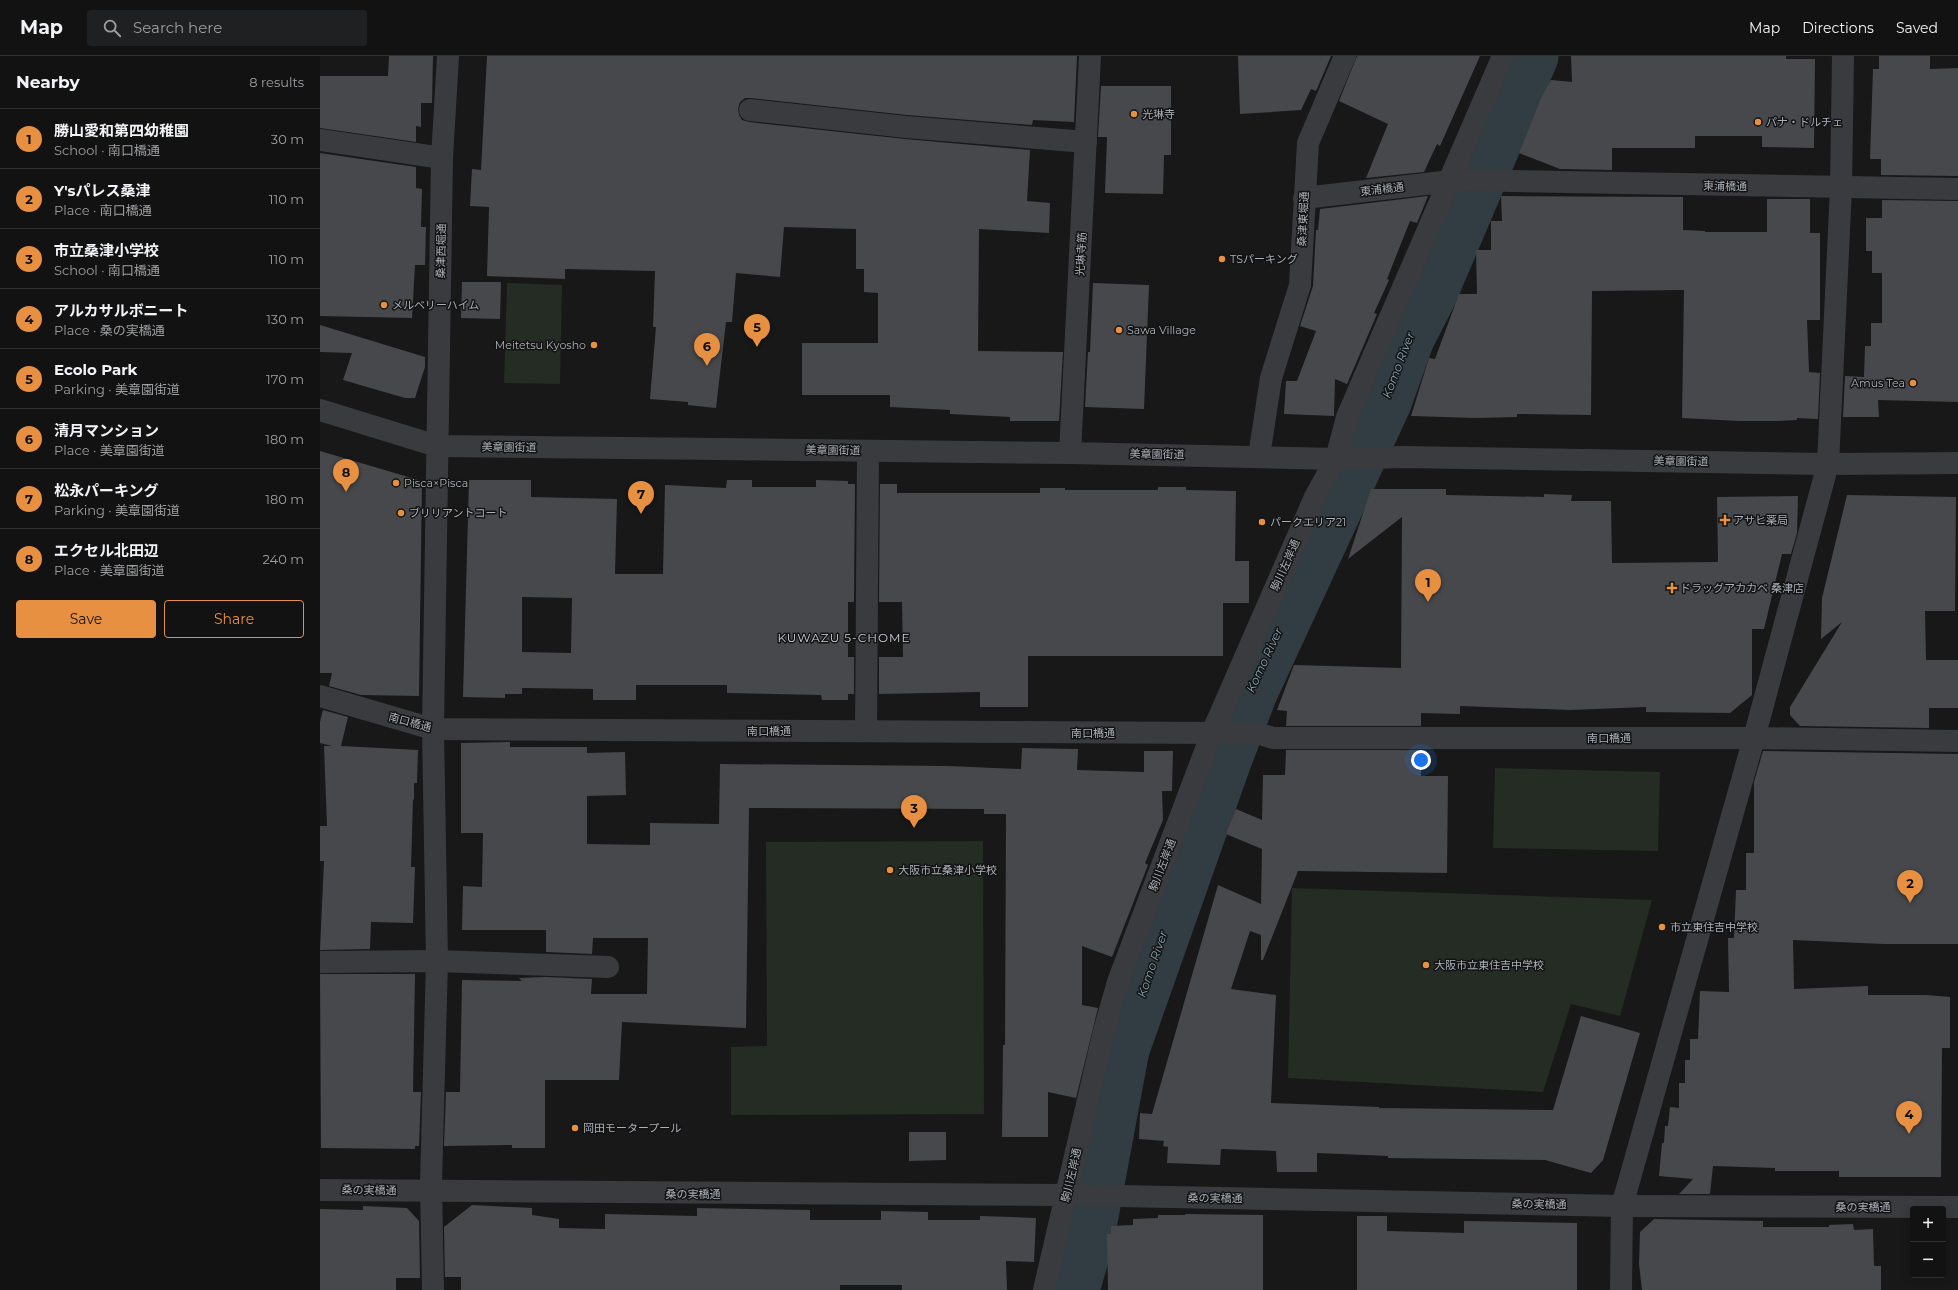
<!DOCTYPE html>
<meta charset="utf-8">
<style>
body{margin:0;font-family:Montserrat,"Noto Sans JP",sans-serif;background:#1f2021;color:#f1f3f6}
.controls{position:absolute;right:12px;bottom:12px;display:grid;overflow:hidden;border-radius:4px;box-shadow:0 2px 10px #0003}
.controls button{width:36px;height:36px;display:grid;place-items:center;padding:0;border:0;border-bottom:1px solid #313233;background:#121213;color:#f1f3f6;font:20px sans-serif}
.you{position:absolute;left:1101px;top:704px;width:14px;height:14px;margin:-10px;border:3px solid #fff;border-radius:50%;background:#1a73e8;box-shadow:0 0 0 6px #1a73e833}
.badge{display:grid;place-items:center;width:26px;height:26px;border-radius:50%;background:#e79042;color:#111;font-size:13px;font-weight:700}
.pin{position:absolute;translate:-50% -33px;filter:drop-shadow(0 1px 2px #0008)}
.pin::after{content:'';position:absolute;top:21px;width:14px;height:12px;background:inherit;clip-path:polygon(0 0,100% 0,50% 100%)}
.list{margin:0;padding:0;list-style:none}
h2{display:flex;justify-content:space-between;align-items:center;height:52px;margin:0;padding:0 16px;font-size:17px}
h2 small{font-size:13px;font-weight:400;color:#9c9ea0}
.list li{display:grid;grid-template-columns:26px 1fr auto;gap:12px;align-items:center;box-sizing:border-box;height:60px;padding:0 16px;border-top:1px solid #313233}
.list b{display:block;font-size:15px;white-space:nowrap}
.list p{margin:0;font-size:13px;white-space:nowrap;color:#9c9ea0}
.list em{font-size:13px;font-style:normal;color:#9c9ea0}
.actions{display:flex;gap:8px;padding:12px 16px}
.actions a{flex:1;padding:9px 0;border:1px solid #e79042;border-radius:4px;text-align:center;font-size:14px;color:#e79042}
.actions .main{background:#e79042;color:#111}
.icon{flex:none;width:22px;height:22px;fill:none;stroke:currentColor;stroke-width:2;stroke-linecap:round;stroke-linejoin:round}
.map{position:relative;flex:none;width:1638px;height:1234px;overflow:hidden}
header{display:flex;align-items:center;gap:24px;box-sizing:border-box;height:56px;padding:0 20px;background:#121213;border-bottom:1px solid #313233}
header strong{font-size:19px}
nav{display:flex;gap:22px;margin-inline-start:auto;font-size:14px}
.search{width:280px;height:36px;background:#1f2021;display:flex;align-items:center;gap:10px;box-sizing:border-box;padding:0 14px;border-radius:4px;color:#9c9ea0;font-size:15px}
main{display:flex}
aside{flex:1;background:#121213}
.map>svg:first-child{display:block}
</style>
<header>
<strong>Map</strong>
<div class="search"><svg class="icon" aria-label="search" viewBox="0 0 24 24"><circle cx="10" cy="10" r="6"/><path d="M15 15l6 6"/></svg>Search here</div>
<nav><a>Map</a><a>Directions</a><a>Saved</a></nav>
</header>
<main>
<aside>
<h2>Nearby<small>8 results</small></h2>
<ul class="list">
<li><span class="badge">1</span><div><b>勝山愛和第四幼稚園</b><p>School · 南口橋通</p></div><em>30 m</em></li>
<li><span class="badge">2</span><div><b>Y'sパレス桑津</b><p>Place · 南口橋通</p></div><em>110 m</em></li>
<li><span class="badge">3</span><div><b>市立桑津小学校</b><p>School · 南口橋通</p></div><em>110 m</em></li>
<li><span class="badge">4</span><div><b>アルカサルボニート</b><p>Place · 桑の実橋通</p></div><em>130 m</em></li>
<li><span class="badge">5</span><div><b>Ecolo Park</b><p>Parking · 美章園街道</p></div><em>170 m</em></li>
<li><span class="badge">6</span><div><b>清月マンション</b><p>Place · 美章園街道</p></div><em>180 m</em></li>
<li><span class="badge">7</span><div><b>松永パーキング</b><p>Parking · 美章園街道</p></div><em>180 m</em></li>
<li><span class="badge">8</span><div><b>エクセル北田辺</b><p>Place · 美章園街道</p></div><em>240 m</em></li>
</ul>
<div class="actions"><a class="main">Save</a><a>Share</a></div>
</aside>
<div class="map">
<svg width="1638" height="1234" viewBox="0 0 1638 1234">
<rect width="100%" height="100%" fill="#181819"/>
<g fill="#242c24">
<polygon points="187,227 242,229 240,328 184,327"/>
<polygon points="1175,712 1340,716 1338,795 1173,792"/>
<polygon points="663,785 664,1058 411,1059 411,991 447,990 446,786"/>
<polygon points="972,832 1332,844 1300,960 1251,948 1223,1036 968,1022"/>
</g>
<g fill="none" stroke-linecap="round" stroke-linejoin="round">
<polyline stroke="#313d42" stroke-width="55" points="752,1234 767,1181 802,993 903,707 930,636 1064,346 1087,282 1110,237 1211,0"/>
</g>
<g fill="#47484c" fill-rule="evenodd">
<polygon points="69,0 113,0 112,47 101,47 101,71 96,70 96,86 0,72 0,20 68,20"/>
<polygon points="167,0 757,0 754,66 713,64 712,69 587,59 431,42 425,42 420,46 418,53 419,59 422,64 429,66 585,83 710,94 707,145 730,147 729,177 659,173 658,295 743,296 739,365 690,365 690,361 630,358 630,354 570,351 570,339 482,339 482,287 558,287 558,237 544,236 544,213 536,213 536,173 464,171 460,221 416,217 412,266 406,266 396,352 368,349 368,346 330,343 336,271 333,271 335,215 245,213 245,223 167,220 169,151 150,150 152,113 161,114"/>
<polygon points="918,0 1011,0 996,35 991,33 981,54 920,58"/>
<polygon points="1037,0 1160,0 1120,90 1117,88 1104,116 1046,122 1068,68 1019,45"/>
<polygon points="1251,0 1466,0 1466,3 1495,3 1494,92 1442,91 1442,80 1375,80 1375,92 1292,92 1292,114 1240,113 1199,97 1222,40 1231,24 1252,26"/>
<polygon points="1559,0 1610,0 1610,13 1638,12 1638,120 1561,119 1561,103 1550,103 1553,13 1559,13"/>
<polygon points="781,30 851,30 851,99 844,99 843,138 785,137 787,81 778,81"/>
<polygon points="0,97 96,111 96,132 102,133 101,171 106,171 105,209 95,209 92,262 0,260"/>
<polygon points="1108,140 1097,167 1090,165 1082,185 1067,223 1069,224 1054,257 1057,258 1027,328 1015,323 1014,360 964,358 966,325 977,325 996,275 980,270 993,230 996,174 998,174 1000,153"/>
<polygon points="1181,140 1363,141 1363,174 1385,175 1385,176 1447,176 1447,143 1490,143 1490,177 1500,177 1500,264 1487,264 1489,316 1500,317 1498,363 1477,362 1477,364 1457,365 1419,365 1362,362 1364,234 1272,235 1271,359 1197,358 1197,361 1155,362 1091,360 1109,302 1115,303 1139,238 1157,238 1156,194 1171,194 1171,165 1182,165"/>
<polygon points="1562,144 1638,145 1638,346 1558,344 1559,361 1523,361 1525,320 1544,321 1545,290 1551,290 1551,267 1562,267 1562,217 1552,217 1552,195 1546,195 1546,162 1562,162"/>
<polygon points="142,226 181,226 180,263 141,262"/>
<polygon points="773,227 829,229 824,353 765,351 768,296 770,296"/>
<polygon points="0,269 105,301 105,311 95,342 85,342 23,324 32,297 0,296"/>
<polygon points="0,395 102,425 99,640 41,639 9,630 12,617 0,617"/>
<path d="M149,424H211V441L297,443L295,518H343L345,429L406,432L407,424H432V431H496V424L528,425V428H535L534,546H528V601H534V638H528V644H502L501,639L407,637V629H316V644H273V633L202,632V638H185V642L143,641ZM202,541L252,542L251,597L202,596Z"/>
<polygon points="560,428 577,428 577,437 720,437 720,432 745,432 745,434 838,434 838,431 866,431 866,434 916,435 915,505 929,505 929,547 903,547 903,600 708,600 708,651 660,651 660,636 559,638 559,601 583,601 582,546 559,546"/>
<polygon points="1051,433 1126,433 1126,439 1224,441 1224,438 1252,439 1251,445 1291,445 1292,507 1398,506 1397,441 1478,440 1477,477 1471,498 1462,498 1444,573 1432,573 1432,639 1410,657 1326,656 1326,651 1250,654 1140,650 1140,658 1101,657 1101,670 966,670 967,655 957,654 974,609 1081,612 1082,461 1028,503"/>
<polygon points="1527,439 1636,441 1635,555 1605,555 1606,604 1638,604 1638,652 1609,652 1609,672 1480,670 1470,659 1470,651 1522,566 1501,583 1502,542"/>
<polygon points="3,654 28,661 21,690 98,694 97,727 94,727 94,744 93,743 91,811 95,811 93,867 51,866 50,893 0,894 4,805 0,805 0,770 7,770 4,690 12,690 0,687 0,666"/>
<polygon points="190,686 190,691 267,691 267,697 305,696 306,739 267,740 267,788 330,789 330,767 399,768 400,708 628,710 701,713 702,692 758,693 757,714 824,716 824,695 853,695 852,735 842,735 843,764 825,807 828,809 792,901 762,890 762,949 778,952 756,1042 728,1036 728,1081 682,1081 683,989 685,989 686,758 664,758 664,753 429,752 426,972 302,966 299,1024 225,1024 225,1092 192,1092 192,1089 124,1090 126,1036 140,1036 142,924 202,925 199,922 226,921 272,923 271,938 327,938 328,882 273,882 272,898 226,896 226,874 142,874 143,830 162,831 163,777 141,777 141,687"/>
<polygon points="966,694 1101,694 1101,720 1128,720 1127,817 978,815 943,904 941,904 941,879 930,875 911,933 956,939 951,1047 1059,1051 1059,1052 1233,1054 1261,960 1320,977 1283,1104 1271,1117 1225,1104 1068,1102 1068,1100 997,1097 997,1116 957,1116 956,1095 901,1093 900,1109 847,1107 848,1091 843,1090 844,1085 819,1083 820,1057 832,1058 898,829 941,848 942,793 906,778 916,753 942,764 943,719 965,719"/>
<polygon points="1443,695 1638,698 1638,888 1564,888 1473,884 1474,933 1548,930 1548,939 1606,939 1630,941 1630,992 1622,992 1621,1121 1519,1121 1519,1115 1455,1115 1455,1112 1393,1110 1390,1138 1359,1138 1373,1123 1339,1120 1342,1087 1344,1087 1345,1070 1348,1070 1350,1051 1359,1052 1359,1027 1365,1027 1365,1004 1370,1004 1370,983 1378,983 1380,935 1409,936 1408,882 1414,882 1416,834 1426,834 1426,797 1434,797 1434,726"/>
<polygon points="0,918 95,918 93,1036 101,1036 99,1090 95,1090 95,1093 1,1092"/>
<polygon points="589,1076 626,1076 626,1104 589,1105"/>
<polygon points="152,1149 212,1152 212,1159 239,1163 239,1172 285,1173 285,1158 377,1160 377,1152 490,1154 490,1164 561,1164 561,1155 608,1156 608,1164 660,1164 660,1160 716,1162 714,1206 686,1205 687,1234 582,1234 582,1229 520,1229 520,1234 141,1234 141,1221 125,1221 124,1171"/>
<polygon points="43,1150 87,1152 99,1165 100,1222 76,1222 76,1234 0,1234 0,1153 43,1154"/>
<polygon points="865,1158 943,1159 943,1234 788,1234 787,1178 791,1178 791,1170 813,1169 813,1163 838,1162 838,1159 865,1159"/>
<polygon points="1037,1160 1067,1160 1067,1175 1144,1177 1144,1165 1257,1167 1257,1234 1037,1234"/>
<polygon points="1334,1163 1443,1165 1443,1171 1509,1171 1509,1169 1533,1168 1534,1174 1553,1173 1554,1210 1561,1210 1561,1234 1322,1234 1319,1208 1320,1176"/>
</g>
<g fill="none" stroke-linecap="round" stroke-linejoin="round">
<g stroke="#393b3e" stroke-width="22">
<polyline points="430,54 586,71 766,86"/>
<polyline points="0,84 122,102"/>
<polyline points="984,142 1140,124 1638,133"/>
<polyline points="750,397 770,0"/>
<polyline points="939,400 951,322 980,229 988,87 1025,0"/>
<polyline points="0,640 113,673 903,677 940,678 953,682 1434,682 1638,685"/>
<polyline points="546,675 548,395"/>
<polyline points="0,906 117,905 288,911"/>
<polyline points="0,1134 747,1139 1302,1150 1638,1151"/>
<polyline points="113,1234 111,1127 117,905 113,673 122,102 128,0"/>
<polyline points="724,1234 784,975 798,926 892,677 995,441 1016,403 1027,361 1183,0"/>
</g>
<g stroke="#393b3e" stroke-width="22">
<polyline points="0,354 117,390 750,397 1016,403 1083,401 1508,408 1638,407"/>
<polyline points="1301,1234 1302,1150 1434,682 1508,408 1521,132 1523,0"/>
</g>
</g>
<g fill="#e79042" stroke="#131314" stroke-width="1.5">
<circle cx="814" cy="58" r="4"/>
<circle cx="1438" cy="66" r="4"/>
<circle cx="902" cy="203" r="4"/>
<circle cx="64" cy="249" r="4"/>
<circle cx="799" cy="274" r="4"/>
<circle cx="274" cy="289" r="4"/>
<circle cx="1593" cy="327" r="4"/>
<circle cx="76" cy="427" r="4"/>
<circle cx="81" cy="457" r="4"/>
<path d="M1403 458h4v4h4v4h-4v4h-4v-4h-4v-4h4z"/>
<circle cx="942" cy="466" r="4"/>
<path d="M1350 526h4v4h4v4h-4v4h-4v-4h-4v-4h4z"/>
<circle cx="570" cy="814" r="4"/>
<circle cx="1342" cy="871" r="4"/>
<circle cx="1106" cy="909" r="4"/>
<circle cx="255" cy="1072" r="4"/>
</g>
<g text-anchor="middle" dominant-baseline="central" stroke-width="3" stroke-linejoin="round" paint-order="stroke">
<g font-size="11" fill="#abb1b8" stroke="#131314" text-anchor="start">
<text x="822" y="58">光琳寺</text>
<text x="1446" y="66">パナ・ドルチェ</text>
<text x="910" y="203">TSパーキング</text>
<text x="72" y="249">メルベリーハイム</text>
<text x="807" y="274">Sawa Village</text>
<text x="266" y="289" text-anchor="end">Meitetsu Kyosho</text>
<text x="1585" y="327" text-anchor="end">Amus Tea</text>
<text x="84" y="427">Pisca×Pisca</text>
<text x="89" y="457">ブリリアントコート</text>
<text x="1413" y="464">アサヒ薬局</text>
<text x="950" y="466">パークエリア21</text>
<text x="1360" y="532">ドラッグアカカベ 桑津店</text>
<text x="578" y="814">大阪市立桑津小学校</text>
<text x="1350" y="871">市立東住吉中学校</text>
<text x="1114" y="909">大阪市立東住吉中学校</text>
<text x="263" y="1072">岡田モータープール</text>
</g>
<g font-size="11" fill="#abb1b8" stroke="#131314">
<text transform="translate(1405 130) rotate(1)">東浦橋通</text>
<text transform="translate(1062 133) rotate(-7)">東浦橋通</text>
<text transform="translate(983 163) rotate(-87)">桑津東堀通</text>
<text transform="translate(121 195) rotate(-89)">桑津西堀通</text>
<text transform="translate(761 198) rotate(-87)">光琳寺筋</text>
<text transform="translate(189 391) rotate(1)">美章園街道</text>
<text transform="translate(513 394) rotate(1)">美章園街道</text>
<text transform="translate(837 398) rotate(1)">美章園街道</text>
<text transform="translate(1361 405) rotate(1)">美章園街道</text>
<text transform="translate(965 509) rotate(-66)">駒川左岸通</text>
<text transform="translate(90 666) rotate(15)">南口橋通</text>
<text x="449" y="675">南口橋通</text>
<text x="773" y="677">南口橋通</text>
<text x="1289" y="682">南口橋通</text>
<text transform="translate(842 809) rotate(-69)">駒川左岸通</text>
<text transform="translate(751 1119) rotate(-77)">駒川左岸通</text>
<text transform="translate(49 1134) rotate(1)">桑の実橋通</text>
<text x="373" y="1138">桑の実橋通</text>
<text transform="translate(895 1142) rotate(1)">桑の実橋通</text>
<text transform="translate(1219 1148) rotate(1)">桑の実橋通</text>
<text x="1543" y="1151">桑の実橋通</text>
</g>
<g font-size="12" font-style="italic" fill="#84a4b1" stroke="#131314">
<text transform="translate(1078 309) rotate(-69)">Komo River</text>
<text transform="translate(944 604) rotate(-65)">Komo River</text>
<text transform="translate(832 908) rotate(-71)">Komo River</text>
</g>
<g font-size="12" letter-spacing="1" fill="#cbd0d5" stroke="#131314">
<text x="524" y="581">KUWAZU 5-CHOME</text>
</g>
</g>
</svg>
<div class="controls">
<button>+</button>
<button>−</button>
</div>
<div class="you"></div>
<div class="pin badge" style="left:1108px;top:546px">1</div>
<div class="pin badge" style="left:1590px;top:847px">2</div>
<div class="pin badge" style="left:594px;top:772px">3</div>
<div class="pin badge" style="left:1589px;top:1078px">4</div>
<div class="pin badge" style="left:437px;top:291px">5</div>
<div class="pin badge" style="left:387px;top:310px">6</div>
<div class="pin badge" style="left:321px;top:458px">7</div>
<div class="pin badge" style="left:26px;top:436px">8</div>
</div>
</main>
